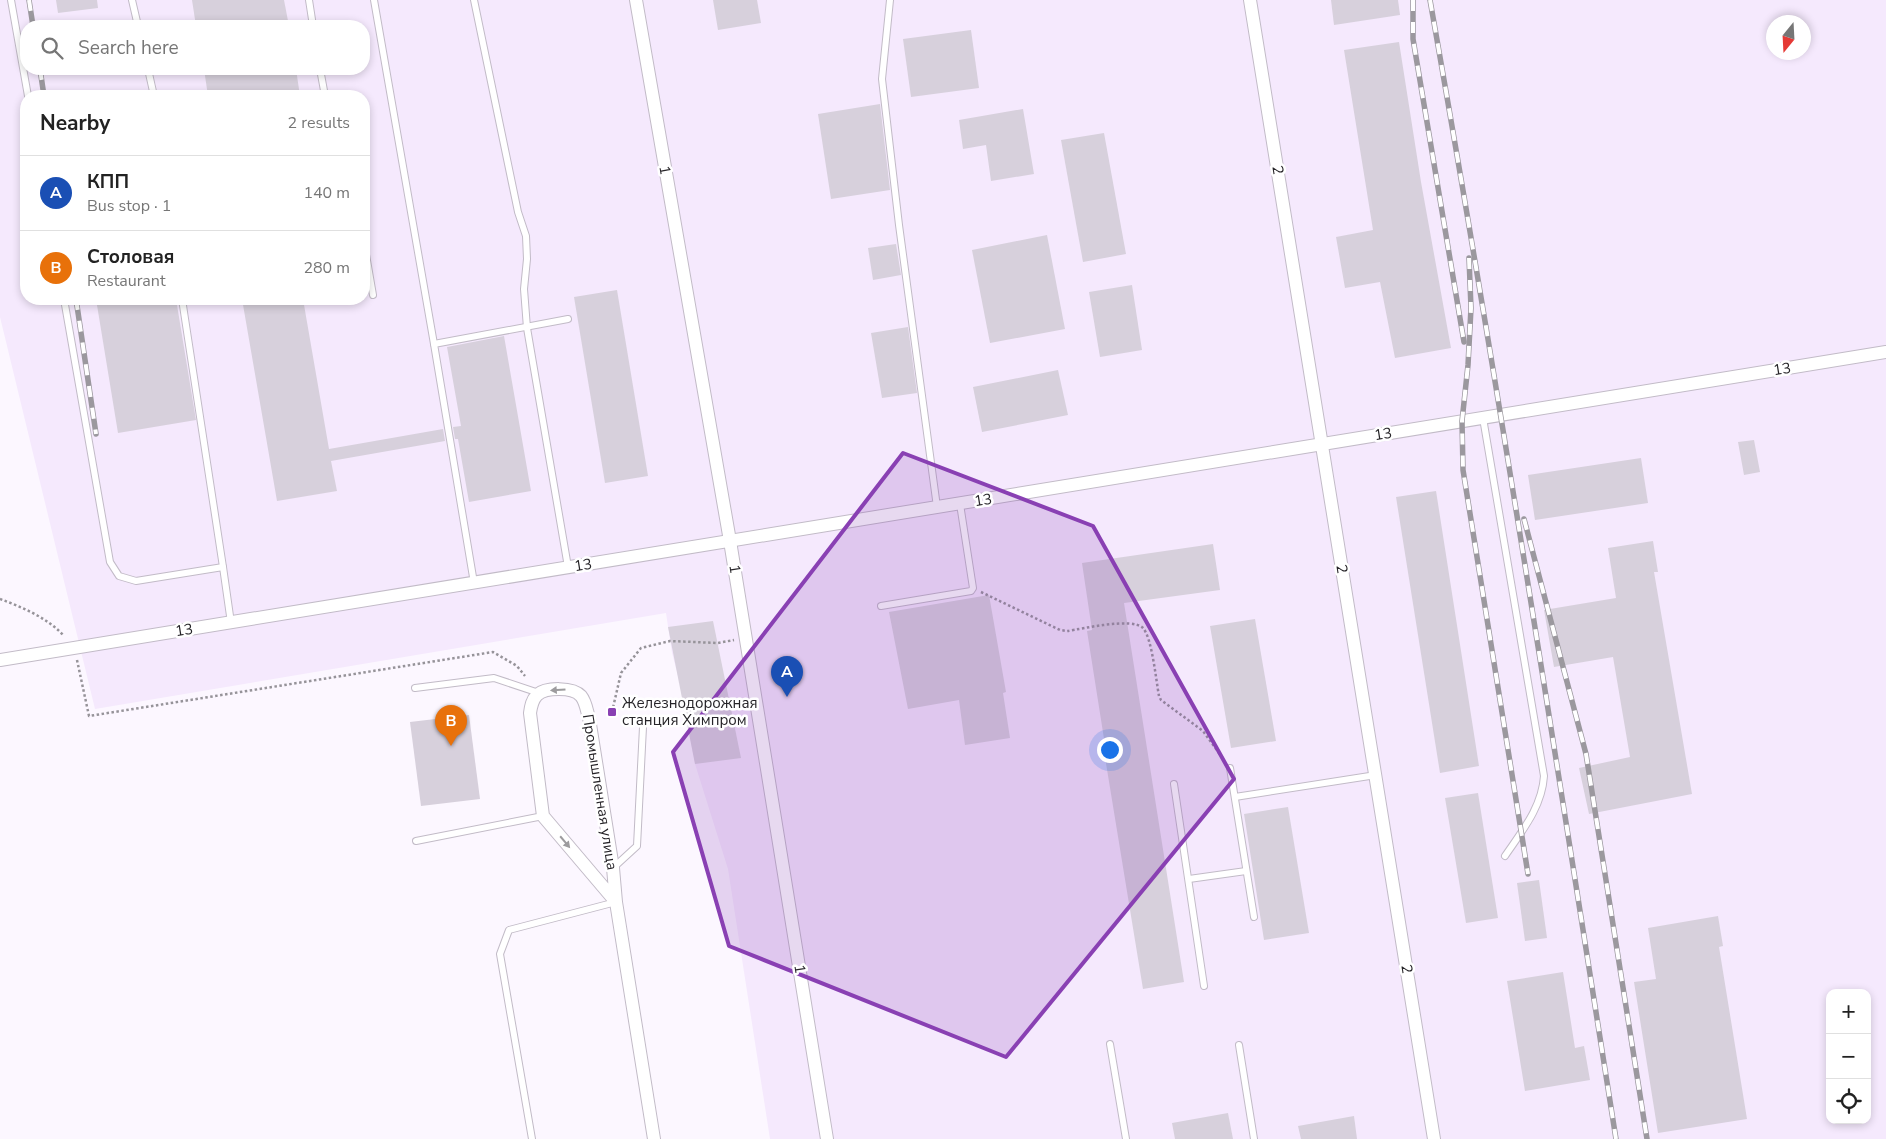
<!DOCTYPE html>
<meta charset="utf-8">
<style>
body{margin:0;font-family:"Nunito Sans",sans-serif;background:#f2f2f2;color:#222}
.controls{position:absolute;right:15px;bottom:15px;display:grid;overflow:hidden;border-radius:10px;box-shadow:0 2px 8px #0003}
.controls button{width:45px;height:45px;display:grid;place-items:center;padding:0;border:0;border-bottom:1px solid #e0e0e0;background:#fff;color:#222;font:25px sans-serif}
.compass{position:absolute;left:1766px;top:15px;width:45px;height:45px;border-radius:50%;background:#fff;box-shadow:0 2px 8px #0003;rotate:198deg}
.you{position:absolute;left:1109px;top:749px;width:18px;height:18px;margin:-12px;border:4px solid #fff;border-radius:50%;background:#1a73e8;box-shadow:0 0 0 8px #1a73e833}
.badge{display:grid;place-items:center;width:32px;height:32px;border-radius:50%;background:#d93025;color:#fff;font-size:16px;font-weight:700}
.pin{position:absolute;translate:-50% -41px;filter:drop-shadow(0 1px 2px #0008)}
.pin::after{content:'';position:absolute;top:26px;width:18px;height:15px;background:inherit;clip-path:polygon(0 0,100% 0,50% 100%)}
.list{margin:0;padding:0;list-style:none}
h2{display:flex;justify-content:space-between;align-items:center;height:65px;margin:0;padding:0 20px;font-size:21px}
h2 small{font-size:16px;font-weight:400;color:#767676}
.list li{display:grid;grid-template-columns:32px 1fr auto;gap:15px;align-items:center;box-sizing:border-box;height:75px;padding:0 20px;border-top:1px solid #e0e0e0}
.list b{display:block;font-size:19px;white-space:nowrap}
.list p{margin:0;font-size:16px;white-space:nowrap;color:#767676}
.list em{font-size:16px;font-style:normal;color:#767676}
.icon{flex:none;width:28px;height:28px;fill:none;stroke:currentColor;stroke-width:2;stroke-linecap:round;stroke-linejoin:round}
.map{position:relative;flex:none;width:1886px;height:1139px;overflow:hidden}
.search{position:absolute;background:#fff;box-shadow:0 2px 8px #0003;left:20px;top:20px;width:350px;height:55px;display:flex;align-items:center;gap:12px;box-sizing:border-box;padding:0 18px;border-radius:20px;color:#767676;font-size:19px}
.panel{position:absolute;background:#fff;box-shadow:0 2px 8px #0003;left:20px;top:90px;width:350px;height:215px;border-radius:20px}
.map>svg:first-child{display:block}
</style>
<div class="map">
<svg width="1886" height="1139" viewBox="0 0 1886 1139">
<rect width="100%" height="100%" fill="#fcf7ff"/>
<path fill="#f5e9fd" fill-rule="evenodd" d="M0,0H1886V1139H770L728,869L695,764L682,691L672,653L666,613L95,709L0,317ZM1774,22H1804V52H1774ZM26,26H364V69H26ZM26,96H364V299H26ZM1830,993H1867V1120H1830Z"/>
<g fill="#d7d0dc">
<polygon points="56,0 97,0 98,8 58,13"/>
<polygon points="192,0 284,0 289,26 196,26"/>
<polygon points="713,0 757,0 761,23 718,30"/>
<polygon points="1331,0 1398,0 1400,15 1334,25"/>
<polygon points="971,30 979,88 911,97 903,39"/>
<polygon points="1399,42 1421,182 1451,348 1395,358 1380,282 1345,288 1336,237 1373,230 1344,50"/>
<polygon points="204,69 296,69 300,96 208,96"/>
<polygon points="880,104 890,190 831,199 818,114"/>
<polygon points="1023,109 1034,174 991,181 986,145 963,149 959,120"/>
<polygon points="1104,133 1126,254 1083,262 1061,140"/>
<polygon points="1047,235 1065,329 990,343 972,250"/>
<polygon points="896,244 901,275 873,280 868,248"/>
<polygon points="1132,285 1142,350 1100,357 1089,292"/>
<polygon points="617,290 648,476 605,483 574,297"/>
<polygon points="96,299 176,299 196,420 118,433"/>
<polygon points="242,299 303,299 329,449 443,429 445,441 331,461 337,491 277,501"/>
<polygon points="908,327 917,393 882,398 871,333"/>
<polygon points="504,336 531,491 469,502 458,439 455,439 453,427 461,426 447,347"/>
<polygon points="1058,370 1068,415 982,432 973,387"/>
<polygon points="1754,440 1760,472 1744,475 1738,442"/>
<polygon points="1641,458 1648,503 1535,520 1528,475"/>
<polygon points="1436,491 1479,766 1440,773 1396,497"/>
<polygon points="1653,541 1658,572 1654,572 1692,794 1589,814 1579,768 1630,757 1613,657 1554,667 1544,610 1616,598 1608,548"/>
<polygon points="1213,544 1220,590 1124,603 1184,982 1143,989 1103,745 1105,745 1087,631 1092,630 1082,563"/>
<polygon points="989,595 1006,692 1003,693 1010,738 965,745 959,700 908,709 889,612"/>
<polygon points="1255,619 1276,741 1231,748 1210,626"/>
<polygon points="713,621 741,758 695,764 668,627"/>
<polygon points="469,715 480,799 421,806 410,722"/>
<polygon points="1478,793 1498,918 1466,923 1445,798"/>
<polygon points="1288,807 1309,933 1264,940 1244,814"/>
<polygon points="1539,880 1547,938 1525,941 1517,883"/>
<polygon points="1718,916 1723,946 1719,947 1747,1119 1658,1133 1634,982 1656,979 1648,928"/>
<polygon points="1563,972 1575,1048 1584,1046 1590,1080 1525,1091 1507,981"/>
<polygon points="1228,1113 1233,1139 1175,1139 1172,1123"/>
<polygon points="1354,1116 1357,1139 1301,1139 1298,1126"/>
</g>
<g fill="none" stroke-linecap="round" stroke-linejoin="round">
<defs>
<g id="lane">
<polyline points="11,0 28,96"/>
<polyline points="132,0 138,26"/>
<polyline points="309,0 313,26"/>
<polyline points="374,0 434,344"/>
<polyline points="474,0 518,212 526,236 527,259 524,289 527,328 568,567"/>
<polyline points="890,0 882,79 899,225 937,507"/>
<polyline points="148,69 154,96"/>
<polyline points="320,69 325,96"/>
<polyline points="364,243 373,295"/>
<polyline points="64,299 110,562 119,576 136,581 223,567 231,623"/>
<polyline points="182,299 223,567"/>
<path d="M1483,418L1544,776C1542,807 1522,831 1505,856"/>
<polyline points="474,583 434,344 568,319"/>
<polyline points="881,606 971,591 973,588 960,504"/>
<polyline points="415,688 494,678 539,693"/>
<polyline points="1230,768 1254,917"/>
<polyline points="1174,784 1204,986"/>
<polyline points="1235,797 1376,775"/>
<polyline points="416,841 543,816"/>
<polyline points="613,868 637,846 643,727"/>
<polyline points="1189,879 1246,871"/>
<polyline points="1110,1044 1126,1139"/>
<polyline points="1239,1045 1254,1139"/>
<polyline points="532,1139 500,954 509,930 616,902"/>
</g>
<g id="street">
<polyline points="636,0 730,541 827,1139"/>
<polyline points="1250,0 1434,1139"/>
<polyline points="0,660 1886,352"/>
<path d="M616,902L543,816L530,713C531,706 532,700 537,695C546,687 573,687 581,696C586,702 587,712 589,718L613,868L616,902L654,1139"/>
</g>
</defs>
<use href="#lane" stroke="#c2bbc7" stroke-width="8"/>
<use href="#street" stroke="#c2bbc7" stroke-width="14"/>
<g stroke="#969399" stroke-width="2.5" stroke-dasharray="2.5 2.5" stroke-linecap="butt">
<path d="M981,592L1060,630L1067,631C1082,629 1132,617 1143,628C1152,638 1156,680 1159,696L1161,700L1203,731L1224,760"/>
<path d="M0,599C22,607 48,618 64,636"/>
<polyline points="77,660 89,716 493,652 517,666 525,676"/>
<polyline points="612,712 621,673 641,648 670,641 718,643 734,640"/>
</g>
<use href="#lane" stroke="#fff" stroke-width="6"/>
<use href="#street" stroke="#fff" stroke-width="12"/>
<defs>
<g id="rail">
<polyline points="29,0 33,26"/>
<polyline points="1413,0 1413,39 1464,342"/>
<path d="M1430,0C1497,379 1556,759 1616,1139"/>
<polyline points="40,69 44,96"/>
<polyline points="1469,258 1471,308 1468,365 1462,421 1463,470 1528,874"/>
<polyline points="76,299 96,434"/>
<polyline points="1524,519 1586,754 1647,1139"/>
</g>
</defs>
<use href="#rail" stroke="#9b989e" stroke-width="5.5"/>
<use href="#rail" stroke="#fff" stroke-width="4" stroke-dasharray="11" stroke-linecap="butt"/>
</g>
<defs><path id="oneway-solid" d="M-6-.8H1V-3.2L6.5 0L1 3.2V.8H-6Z" transform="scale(1.25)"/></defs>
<g fill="#9d9c9e">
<use href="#oneway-solid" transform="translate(558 690) rotate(176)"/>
<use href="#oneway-solid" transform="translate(565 842) rotate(50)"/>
</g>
<path fill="#8940b3" fill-opacity="0.2" stroke="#8940b3" stroke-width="4" stroke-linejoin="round" d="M903,453L1093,526L1234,779L1006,1057L729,946L673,752Z"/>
<rect fill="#8940b3" stroke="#fff" stroke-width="2" x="607" y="707" width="10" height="10" rx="2.5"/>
<g text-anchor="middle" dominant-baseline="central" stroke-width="5" stroke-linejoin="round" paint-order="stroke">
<g font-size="15" fill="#262428" stroke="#fff">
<text transform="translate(665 170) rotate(80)">1</text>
<text transform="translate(1278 170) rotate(81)">2</text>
<text transform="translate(1782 369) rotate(-9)">13</text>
<text transform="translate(1383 434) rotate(-9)">13</text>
<text transform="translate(983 500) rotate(-9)">13</text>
<text transform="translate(583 565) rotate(-9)">13</text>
<text transform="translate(735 569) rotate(81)">1</text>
<text transform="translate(1342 569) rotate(81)">2</text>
<text transform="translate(184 630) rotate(-9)">13</text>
<text transform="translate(600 792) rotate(81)">Промышленная улица</text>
<text transform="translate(800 969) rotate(81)">1</text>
<text transform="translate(1407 969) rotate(81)">2</text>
</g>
<g font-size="15" fill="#262428" stroke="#fff" text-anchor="start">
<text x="622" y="703">Железнодорожная<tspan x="622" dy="17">станция Химпром</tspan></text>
</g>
</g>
</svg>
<div class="controls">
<button>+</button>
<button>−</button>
<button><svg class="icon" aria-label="locate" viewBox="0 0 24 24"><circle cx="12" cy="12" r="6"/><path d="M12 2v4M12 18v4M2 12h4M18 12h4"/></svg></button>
</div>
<svg class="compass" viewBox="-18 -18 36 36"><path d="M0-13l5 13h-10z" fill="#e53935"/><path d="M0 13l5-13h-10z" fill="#767676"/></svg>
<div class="you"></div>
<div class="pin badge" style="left:787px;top:697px;background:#1a4fb4">A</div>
<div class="pin badge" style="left:451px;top:746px;background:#e8710a">B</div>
<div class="search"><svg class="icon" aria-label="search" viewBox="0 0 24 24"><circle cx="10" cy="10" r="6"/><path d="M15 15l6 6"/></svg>Search here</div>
<section class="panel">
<h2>Nearby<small>2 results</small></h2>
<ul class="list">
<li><span class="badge" style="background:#1a4fb4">A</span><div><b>КПП</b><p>Bus stop · 1</p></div><em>140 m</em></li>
<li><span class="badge" style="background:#e8710a">B</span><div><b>Столовая</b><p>Restaurant</p></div><em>280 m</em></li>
</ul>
</section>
</div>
